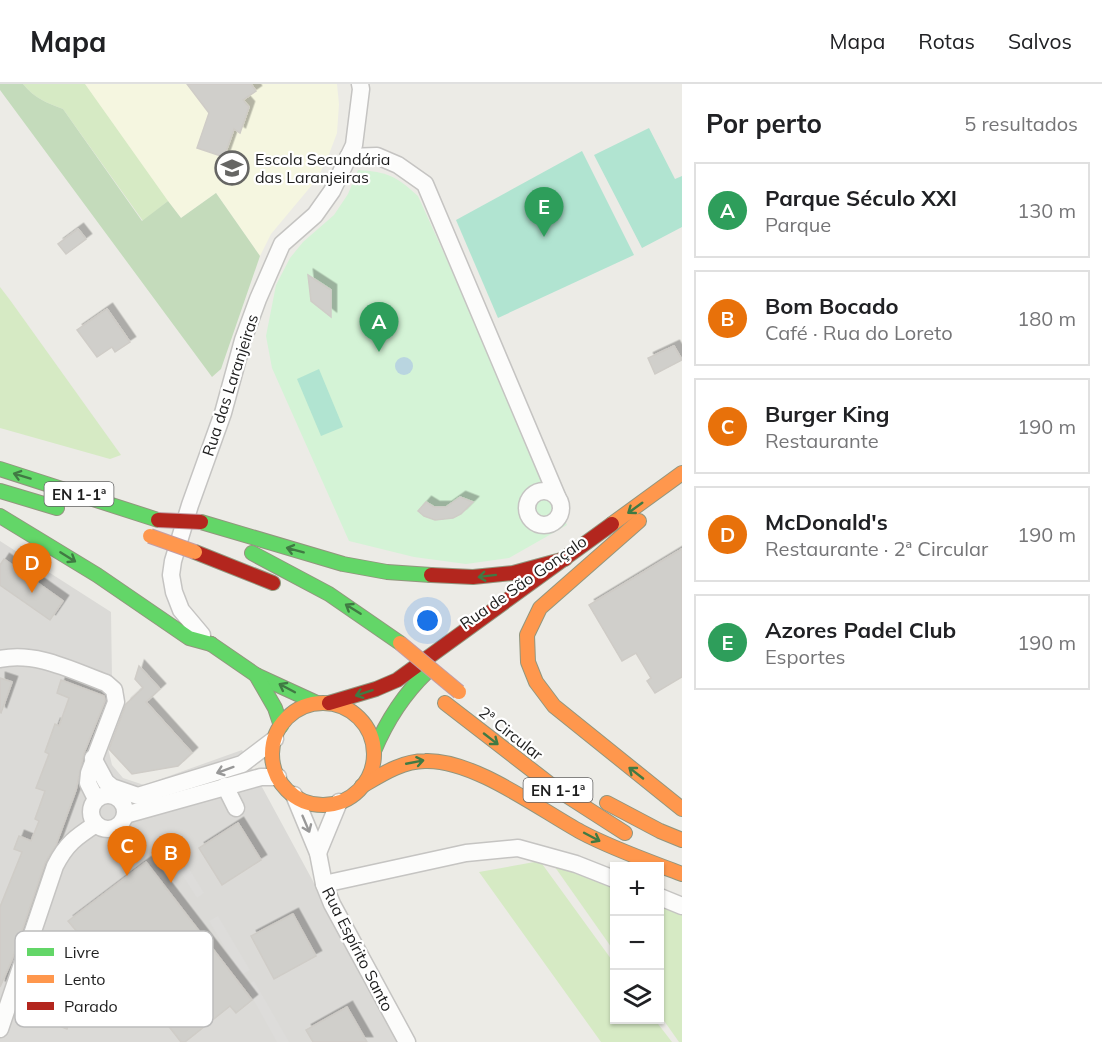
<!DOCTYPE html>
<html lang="pt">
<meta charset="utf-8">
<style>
body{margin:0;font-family:Mulish,sans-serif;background:#f2f2f2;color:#202124}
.controls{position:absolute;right:18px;bottom:18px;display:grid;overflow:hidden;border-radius:0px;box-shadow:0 2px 4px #0004}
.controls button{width:54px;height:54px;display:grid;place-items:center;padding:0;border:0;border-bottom:2px solid #e0e0e0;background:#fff;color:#202124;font:30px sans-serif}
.you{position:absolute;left:428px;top:537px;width:21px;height:21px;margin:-15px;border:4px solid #fff;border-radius:50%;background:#1a73e8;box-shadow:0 0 0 9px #1a73e833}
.badge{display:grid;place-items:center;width:39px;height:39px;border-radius:50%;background:#111827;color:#fff;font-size:20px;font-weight:700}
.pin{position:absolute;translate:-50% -50px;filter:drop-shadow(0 2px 3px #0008)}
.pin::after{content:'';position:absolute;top:32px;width:21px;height:18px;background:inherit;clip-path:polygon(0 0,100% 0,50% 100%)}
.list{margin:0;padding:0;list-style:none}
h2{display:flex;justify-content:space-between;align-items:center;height:78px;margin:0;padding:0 24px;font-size:26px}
h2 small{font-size:20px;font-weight:400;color:#757577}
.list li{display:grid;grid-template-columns:39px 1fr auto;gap:18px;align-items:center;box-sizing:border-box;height:96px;margin:0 12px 12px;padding:0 12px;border:2px solid #e0e0e0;border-radius:0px}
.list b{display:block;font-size:22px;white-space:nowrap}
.list p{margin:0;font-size:20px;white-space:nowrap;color:#757577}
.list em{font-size:20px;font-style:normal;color:#757577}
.icon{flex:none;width:33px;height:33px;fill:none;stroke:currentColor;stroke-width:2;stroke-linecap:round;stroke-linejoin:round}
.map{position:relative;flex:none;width:682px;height:958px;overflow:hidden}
header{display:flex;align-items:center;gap:36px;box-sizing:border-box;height:84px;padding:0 30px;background:#fff;border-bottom:2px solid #e0e0e0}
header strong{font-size:28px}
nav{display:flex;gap:33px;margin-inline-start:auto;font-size:21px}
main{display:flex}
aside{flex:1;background:#fff}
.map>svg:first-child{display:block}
</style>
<header>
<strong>Mapa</strong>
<nav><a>Mapa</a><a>Rotas</a><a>Salvos</a></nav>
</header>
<main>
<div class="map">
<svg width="682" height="958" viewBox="0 0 682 958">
<defs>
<filter id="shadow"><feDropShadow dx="5.5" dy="-5.5" stdDeviation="0" flood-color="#0004"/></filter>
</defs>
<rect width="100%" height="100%" fill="#ecebe6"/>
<polygon fill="#dbdad7" points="0,457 111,528 112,595 125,615 108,664 112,681 123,694 144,701 242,666 386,932 410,958 0,958"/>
<polygon fill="#f5f6e0" points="75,0 337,0 339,20 337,49 328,73 317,95 271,150 260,172 216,109 181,134"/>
<g fill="#d6eac4">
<path d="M23,0H85L168,117L143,137L63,25C47,19 34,14 23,0Z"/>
<polygon points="0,203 10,216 121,371 110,375 0,344"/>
<polygon points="550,776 614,801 614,867"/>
<polygon points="540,777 614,879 614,936 655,936 672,958 601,958 479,788"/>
<polygon points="660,819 682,827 682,958 679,958 660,931"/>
</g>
<path fill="#c4dbbb" d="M0,0H23C34,14 47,19 63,25L142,137L168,117L181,134L216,109L260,172L221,285L212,293L0,6Z"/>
<path fill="#d4f3d6" d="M358,86C388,88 396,92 418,112L567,441L509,474L466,480L414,473L349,457L272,284L266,252L276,201L290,174L303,158L334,131L348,110Z"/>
<g fill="#b1e4d1">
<polygon points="649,44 675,95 682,92 682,143 642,164 594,71"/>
<polygon points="582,67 634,171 498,234 456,136"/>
<polygon points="319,285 343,343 321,352 297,295"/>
</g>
<g fill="#dddcda">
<polygon points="177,765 204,809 197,814 169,770"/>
<polygon points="218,832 250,886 241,891 209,837"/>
<polygon points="254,897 289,958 277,958 246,902"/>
</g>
<circle fill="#b9d5e0" cx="404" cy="282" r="9"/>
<g fill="#d0cfcb" stroke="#cfccc7" stroke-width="1.5" filter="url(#shadow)">
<polygon points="187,0 251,0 256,7 243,16 249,23 240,49 234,45 224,73 197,64 209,29"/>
<polygon points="78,145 86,155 66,170 58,160"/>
<polygon points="308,191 331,206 331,233 311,217"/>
<polygon points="107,225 130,258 115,268 112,263 97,273 77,246"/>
<polygon points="674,262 682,276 655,290 648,274"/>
<polygon points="460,413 473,418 461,430 453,434 435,436 424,432 418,427 426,418 434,423 446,423"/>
<polygon points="682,465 682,593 655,609 647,597 651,594 636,569 622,577 589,521"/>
<polygon points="4,475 63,517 50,536 0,501 0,481"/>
<polygon points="139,582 160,605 146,618 192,669 178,682 132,690 109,665 126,620 143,604 135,595"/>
<polygon points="0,594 12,598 1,629 0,628"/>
<polygon points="61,596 104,612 105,617 84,669 76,706 56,761 45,779 12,876 0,903 0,823 22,768 14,765 19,752 31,757 39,737 35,735 45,707 36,704 49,670 45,668 55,640 59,642 69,614 57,609"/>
<polygon points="238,739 261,776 222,801 199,764"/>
<polygon points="146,778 252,916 236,929 230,922 185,958 181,958 119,879 116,882 99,874 68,837"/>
<polygon points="293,830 316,872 274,895 251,852"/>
<polygon points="37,902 77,916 67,945 38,934 39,930 31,928 34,920 31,919"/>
<polygon points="347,923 367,958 313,958 306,946"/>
</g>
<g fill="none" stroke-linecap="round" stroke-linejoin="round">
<defs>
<g id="street">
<polyline points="348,73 377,72 398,81 425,100 557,412"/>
<circle cx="544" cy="424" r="17"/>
<polyline points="202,551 181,526 174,508 171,491 173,477 190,421 223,329 243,256 258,215 282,160 315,131 332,107 354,61 361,5 360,0"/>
<path d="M0,575C36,567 73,587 106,599L114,606L116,618L89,689L88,699L96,715"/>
<polyline points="93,674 106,698 112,703 138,712 242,680 275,655"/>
<polyline points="225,702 236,724"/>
<polyline points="294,711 318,769 324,800 332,820 407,958"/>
<circle cx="108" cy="728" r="17"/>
<polyline points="125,731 261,693 278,693"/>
<polyline points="318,769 339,718"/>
<polyline points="324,800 466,769 518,764 576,780 614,795"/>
<polyline points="660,813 682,822"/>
<path d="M0,945L55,782C66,760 76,753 96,740"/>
</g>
<g id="fast">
<polyline points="0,385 158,436"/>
<polyline points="0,407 57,424"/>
<polyline points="0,432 97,491 189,554 211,560"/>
<polyline points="201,438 343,480 387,488 431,491"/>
<polyline points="252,469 329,510 400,559"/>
<polyline points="211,560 256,591 317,619"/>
<polyline points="256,591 275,624 281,642"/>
<path d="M374,667C387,636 403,611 427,588"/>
</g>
<g id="slow">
<polyline points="639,437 540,524 527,551 528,578 536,598 554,622 682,725"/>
<polyline points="612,440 682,389"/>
<polyline points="445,619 555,704 625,749"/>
<circle cx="323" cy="670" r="51"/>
<path d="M362,702C381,691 402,677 425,677C473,675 539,725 581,748C613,765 648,777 682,790"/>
<polyline points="607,719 660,747 682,756"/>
</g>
<g id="jam">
<polyline points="195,468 273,499"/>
<polyline points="431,491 473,493 513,489 565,475"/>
<polyline points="329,619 376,605 397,596 612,440"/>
</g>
</defs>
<use href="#street" stroke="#c5c4c2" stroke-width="19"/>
<use href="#fast" stroke="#92967e" stroke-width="16"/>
<use href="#slow" stroke="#92967e" stroke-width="16"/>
<use href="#jam" stroke="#92967e" stroke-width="16"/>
<use href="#street" stroke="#fcfcfb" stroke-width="16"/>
<use href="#fast" stroke="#63d668" stroke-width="14"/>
<use href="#slow" stroke="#ff974d" stroke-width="14"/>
<use href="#jam" stroke="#b3261e" stroke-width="14"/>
<defs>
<g id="slow-bridge">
<polyline points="150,452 195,468"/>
<polyline points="400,559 459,608"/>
</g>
<polyline id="jam-bridge" points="158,436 201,438"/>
</defs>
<use href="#slow-bridge" stroke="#c29da5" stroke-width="16" stroke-linecap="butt"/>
<use href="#jam-bridge" stroke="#c29da5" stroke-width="16" stroke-linecap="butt"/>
<use href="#slow-bridge" stroke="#ff974d" stroke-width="14"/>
<use href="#jam-bridge" stroke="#b3261e" stroke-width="14"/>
</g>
<defs><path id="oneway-shaft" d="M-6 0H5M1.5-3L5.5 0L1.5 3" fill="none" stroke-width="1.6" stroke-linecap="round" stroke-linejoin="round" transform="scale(1.5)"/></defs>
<g stroke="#407a43">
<use href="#oneway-shaft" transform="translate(22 392) rotate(-163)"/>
<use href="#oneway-shaft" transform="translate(635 424) rotate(144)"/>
<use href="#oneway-shaft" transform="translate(295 466) rotate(-165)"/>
<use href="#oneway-shaft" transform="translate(68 473) rotate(32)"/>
<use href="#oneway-shaft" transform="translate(487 492) rotate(173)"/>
<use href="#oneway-shaft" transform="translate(353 525) rotate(-148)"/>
<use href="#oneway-shaft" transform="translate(287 604) rotate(-152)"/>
<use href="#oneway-shaft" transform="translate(364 609) rotate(162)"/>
<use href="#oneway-shaft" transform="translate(491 655) rotate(38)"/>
<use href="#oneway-shaft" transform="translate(415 678) rotate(-11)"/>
<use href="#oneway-shaft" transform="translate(636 689) rotate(-142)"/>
<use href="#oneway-shaft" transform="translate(592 753) rotate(28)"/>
</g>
<g stroke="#989898">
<use href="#oneway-shaft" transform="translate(225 686) rotate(160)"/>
<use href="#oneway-shaft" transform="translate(306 740) rotate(67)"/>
</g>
<defs>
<symbol id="school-ring" viewBox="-11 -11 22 22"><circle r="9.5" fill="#fff" stroke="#666664" stroke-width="1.5"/><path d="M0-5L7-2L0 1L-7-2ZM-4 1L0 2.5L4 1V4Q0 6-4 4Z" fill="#666664"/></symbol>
</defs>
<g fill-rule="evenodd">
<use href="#school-ring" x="213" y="65" width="38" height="38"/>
</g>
<g text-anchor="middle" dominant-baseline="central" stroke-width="4.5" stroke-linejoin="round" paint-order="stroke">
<g fill="#fff" stroke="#626262" stroke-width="1.5">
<rect x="44.5" y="398" width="69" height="24" rx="4.5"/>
<rect x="523.5" y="694" width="69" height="24" rx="4.5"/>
</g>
<g font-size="15" font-weight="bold" fill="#1e1e1e">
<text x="79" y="410">EN 1-1ª</text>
<text x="558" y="706">EN 1-1ª</text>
</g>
<g font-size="16" fill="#1e1e1e" stroke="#fff" text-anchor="start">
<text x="255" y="75">Escola Secundária<tspan x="255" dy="18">das Laranjeiras</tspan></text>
</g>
<g font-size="16" fill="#1e1e1e" stroke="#fff">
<text transform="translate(230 301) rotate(-72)">Rua das Laranjeiras</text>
<text transform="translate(523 498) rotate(-35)">Rua de São Gonçalo</text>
<text transform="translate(511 649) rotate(38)">2ª Circular</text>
<text transform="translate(358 865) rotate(63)">Rua Espírito Santo</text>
</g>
</g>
<rect x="15" y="847" width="198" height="96" rx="9" fill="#fff" stroke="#bcbcbc" stroke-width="1.5"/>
<rect x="27" y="864" width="27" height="8" fill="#63d668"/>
<rect x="27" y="891" width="27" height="8" fill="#ff974d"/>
<rect x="27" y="918" width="27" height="8" fill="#b3261e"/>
<g font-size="16" fill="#1e1e1e">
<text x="64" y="874">Livre</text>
<text x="64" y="901">Lento</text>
<text x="64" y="928">Parado</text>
</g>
</svg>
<div class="controls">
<button>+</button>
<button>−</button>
<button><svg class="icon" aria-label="layers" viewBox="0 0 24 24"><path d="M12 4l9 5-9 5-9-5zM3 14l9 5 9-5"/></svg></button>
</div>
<div class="you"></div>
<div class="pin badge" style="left:379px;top:268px;background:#2e9e5b">A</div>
<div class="pin badge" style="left:171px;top:799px;background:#e8710a">B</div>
<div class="pin badge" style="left:127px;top:792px;background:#e8710a">C</div>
<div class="pin badge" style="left:32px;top:509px;background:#e8710a">D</div>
<div class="pin badge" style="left:544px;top:153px;background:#2e9e5b">E</div>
</div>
<aside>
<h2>Por perto<small>5 resultados</small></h2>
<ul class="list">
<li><span class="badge" style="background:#2e9e5b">A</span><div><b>Parque Século XXI</b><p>Parque</p></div><em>130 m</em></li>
<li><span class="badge" style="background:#e8710a">B</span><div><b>Bom Bocado</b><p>Café · Rua do Loreto</p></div><em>180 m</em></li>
<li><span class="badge" style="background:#e8710a">C</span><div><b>Burger King</b><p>Restaurante</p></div><em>190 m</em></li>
<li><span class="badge" style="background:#e8710a">D</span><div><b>McDonald's</b><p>Restaurante · 2ª Circular</p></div><em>190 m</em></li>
<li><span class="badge" style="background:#2e9e5b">E</span><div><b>Azores Padel Club</b><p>Esportes</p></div><em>190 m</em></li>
</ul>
</aside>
</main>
